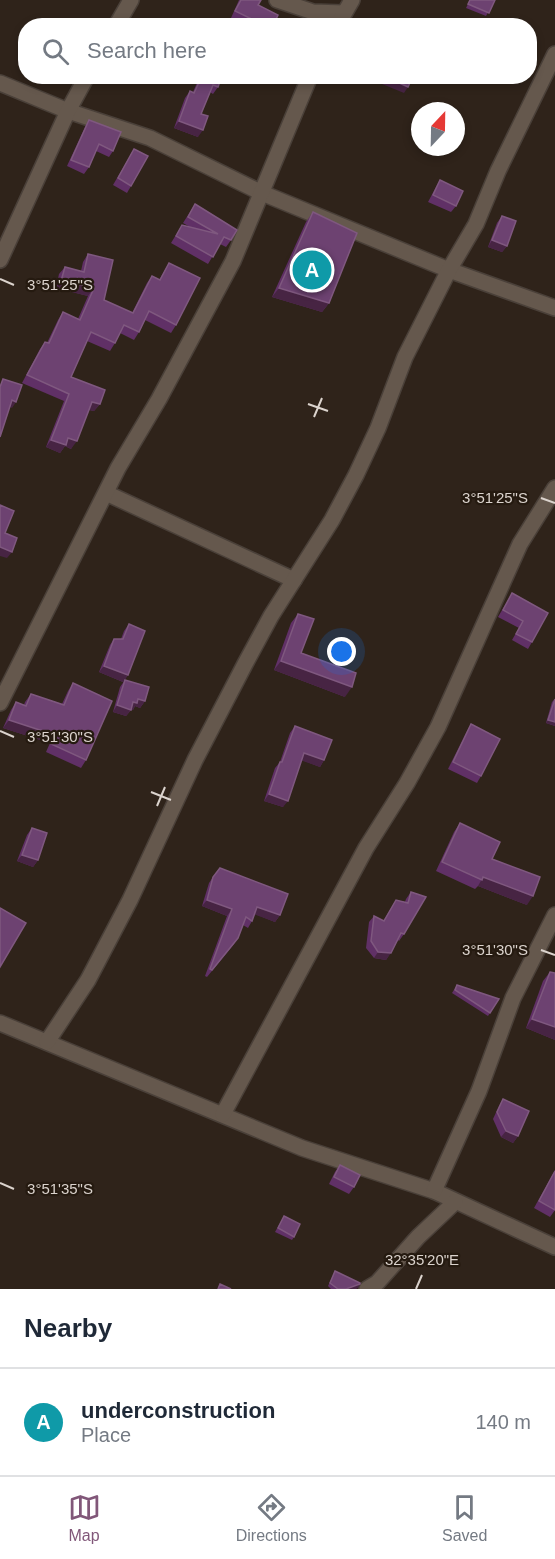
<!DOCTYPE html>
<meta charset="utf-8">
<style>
body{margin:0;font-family:Arial,sans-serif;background:#f6f6f7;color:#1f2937}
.compass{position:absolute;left:411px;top:102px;width:54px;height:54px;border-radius:50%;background:#fff;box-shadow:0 3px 9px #0003;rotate:22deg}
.you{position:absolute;left:342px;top:652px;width:21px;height:21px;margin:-15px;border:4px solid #fff;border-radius:50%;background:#1a73e8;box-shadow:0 0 0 9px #1a73e833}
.badge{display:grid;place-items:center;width:39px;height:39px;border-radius:50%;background:#815779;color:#fff;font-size:20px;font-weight:700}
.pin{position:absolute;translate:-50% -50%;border:3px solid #fff;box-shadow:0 2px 6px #0006}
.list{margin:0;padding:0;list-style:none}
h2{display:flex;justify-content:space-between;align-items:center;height:78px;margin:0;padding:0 24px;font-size:26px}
h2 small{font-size:20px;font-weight:400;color:#747a83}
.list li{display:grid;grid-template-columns:39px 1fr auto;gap:18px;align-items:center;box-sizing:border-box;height:108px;padding:0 24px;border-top:2px solid #e0e1e3}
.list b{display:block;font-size:22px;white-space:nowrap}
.list p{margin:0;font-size:20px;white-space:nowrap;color:#747a83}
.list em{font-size:20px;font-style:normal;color:#747a83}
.icon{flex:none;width:33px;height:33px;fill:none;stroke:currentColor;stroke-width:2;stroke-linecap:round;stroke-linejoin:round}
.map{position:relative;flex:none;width:555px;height:1289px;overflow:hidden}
.search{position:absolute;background:#fff;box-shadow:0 3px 9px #0003;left:18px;right:18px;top:18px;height:66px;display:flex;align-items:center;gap:15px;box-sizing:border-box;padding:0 21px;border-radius:24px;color:#747a83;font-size:22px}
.sheet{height:186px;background:#fff}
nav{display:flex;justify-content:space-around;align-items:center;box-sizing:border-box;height:84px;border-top:2px solid #e0e1e3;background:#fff;font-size:16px;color:#747a83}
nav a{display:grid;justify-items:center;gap:3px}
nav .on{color:#815779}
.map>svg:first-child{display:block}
</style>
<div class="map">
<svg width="555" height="1289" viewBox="0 0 555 1289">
<rect width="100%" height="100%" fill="#2f231a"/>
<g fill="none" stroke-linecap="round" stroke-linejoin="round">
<defs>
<g id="minor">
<polyline points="277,0 313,12 343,13"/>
<polyline points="116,26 131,0"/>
<polyline points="337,26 352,0"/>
<polyline points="0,83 68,111 150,138 262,193 449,270 555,308"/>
<polyline points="0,260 68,111 87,76"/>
<polyline points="106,493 294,580"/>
<polyline points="0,703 118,468 159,399 233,261 310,76"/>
<polyline points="0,1023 302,1148 434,1191 555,1247"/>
<polyline points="47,1042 88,980 130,900 195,760 245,664 271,616 332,520 356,475 378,428 405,357 449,270 476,224 498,171 555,54"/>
<polyline points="223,1114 366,848 407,783 438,727 520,544 555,488"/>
<polyline points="434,1191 479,1091 513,998 555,915"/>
<polyline points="367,1289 377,1283 418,1237 455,1202"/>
</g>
</defs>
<use href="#minor" stroke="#4a4039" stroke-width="18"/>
<use href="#minor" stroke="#65584d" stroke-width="15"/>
</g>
<g fill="#603066">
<polygon points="239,0 261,0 258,5 273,26 247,26 231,18"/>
<polygon points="470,0 495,0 486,16 466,8"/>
<polygon points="200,76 222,76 218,87 213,94 210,92 201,114 198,137 174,128 185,98 190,91 193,92"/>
<polygon points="89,120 113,151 109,157 96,151 89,167 84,174 67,166 85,127"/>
<polygon points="134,149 131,186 127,193 113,185"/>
<polygon points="440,180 456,206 451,212 428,202 436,187"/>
<polygon points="195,204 231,240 226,247 220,244 208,264 171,243 182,225 190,227 183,223"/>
<polygon points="313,212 329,303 322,312 272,297 306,222"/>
<polygon points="502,216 507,246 502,252 488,247 497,223"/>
<polygon points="88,254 104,300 132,313 147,283 152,276 159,280 169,263 176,325 171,333 145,320 139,332 134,340 120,333 115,343 110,351 87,341 71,377 100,404 94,411 89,410 71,449 65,446 60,453 46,447 64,401 22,383 40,349 45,342 47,343 58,320 63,312 78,319 88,296 56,288 59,274 65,267 81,271 83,262"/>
<polygon points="512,593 532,642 528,649 512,640 519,628 498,617"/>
<polygon points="298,614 301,653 345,697 274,670 291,623"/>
<polygon points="129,624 128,675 123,682 99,672 110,645 114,639 121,639 124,631"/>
<polygon points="125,680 145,701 140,708 135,706 133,710 131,710 126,716 113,712 120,687"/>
<polygon points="73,683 86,760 81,768 46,752 50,743 3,728 11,710 16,702 24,705 25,702 31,694 62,704 68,691"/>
<polygon points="555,699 555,726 546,723 552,702"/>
<polygon points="471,724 481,776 477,783 448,769 467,731"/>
<polygon points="295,726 324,760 320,767 302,760 283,807 264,801 275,768 280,762 290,733"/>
<polygon points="460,823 492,859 527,905 478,886 475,889 436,871 454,832"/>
<polygon points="32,828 38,860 33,867 17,861 27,835"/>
<polygon points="213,877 280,915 275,922 255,914 252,921 248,928 243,925 234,944 207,977 205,976 227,916 202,906 209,883"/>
<polygon points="411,892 404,934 399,941 398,940 386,960 374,958 366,948 369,922 374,916 383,921 396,900 405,902 406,899"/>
<polygon points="550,972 555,1040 526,1028 543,981"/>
<polygon points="457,985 499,999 488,1016 452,993"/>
<polygon points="503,1099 518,1136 513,1143 501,1137 493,1119 499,1106"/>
<polygon points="340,1165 354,1187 349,1194 329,1184 335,1172"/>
<polygon points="555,1170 555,1210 550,1217 534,1208"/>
<polygon points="284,1216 294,1237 292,1240 275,1232"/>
<polygon points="335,1271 358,1288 354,1289 331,1289 328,1286"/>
</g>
<g fill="#472443">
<polygon points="116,76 129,76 126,81"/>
<polygon points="384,76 408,87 404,93 365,77"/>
<polygon points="179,121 203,130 198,137 174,128"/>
<polygon points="492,240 507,246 502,252 488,247"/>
<polygon points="61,281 94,288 88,296 56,288"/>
<polygon points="279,288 329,303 322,312 272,297"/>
<polygon points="12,400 16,402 12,408 8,406"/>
<polygon points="92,402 100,404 94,411 87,409"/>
<polygon points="68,438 77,441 71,449 65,446 60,453 46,447 51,440"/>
<polygon points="0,547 12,552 7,558 0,556"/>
<polygon points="281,661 352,687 345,697 274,670"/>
<polygon points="104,666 128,675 123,682 99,672"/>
<polygon points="138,699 145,701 140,708 135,706 133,710 128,709 133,702"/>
<polygon points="117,705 131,710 126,716 113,712"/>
<polygon points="9,720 55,735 50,743 3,728"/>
<polygon points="548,720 555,722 555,726 546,723"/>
<polygon points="304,753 324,760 320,767 300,760"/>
<polygon points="269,794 288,801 283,807 264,801"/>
<polygon points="22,855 38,860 33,867 17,861"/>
<polygon points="483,877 533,896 527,905 478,886"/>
<polygon points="207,900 232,909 227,916 202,906"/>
<polygon points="257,907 280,915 275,922 253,914"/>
<polygon points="378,952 391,953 386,960 374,958"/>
<polygon points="532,1019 555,1027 555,1040 526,1028"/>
<polygon points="506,1131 518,1136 513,1143 501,1137"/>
<polygon points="360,1284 358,1288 354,1289 346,1289"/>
</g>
<g fill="#6d4271" stroke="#7f587f" stroke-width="1.5">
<polygon points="241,0 261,0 258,5 278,15 273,26 266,26 235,11"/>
<polygon points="470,0 495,0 489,13 468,4"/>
<polygon points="202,76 222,76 218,87 213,85 201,114 208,116 203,130 179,121 190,91 194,93"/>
<polygon points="384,76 413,76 408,87"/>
<polygon points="89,120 121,132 113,151 99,144 89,167 71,160"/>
<polygon points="134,149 148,156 131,186 118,178"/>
<polygon points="440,180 463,191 456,206 433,195"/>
<polygon points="195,204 237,230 231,240 224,237 213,257 176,236 182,225 218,234 188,217"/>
<polygon points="313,212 357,233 329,303 279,288"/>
<polygon points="502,216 516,221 507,246 492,240"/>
<polygon points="88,254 113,260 104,300 133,313 152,276 160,280 169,263 200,278 176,325 149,311 139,332 124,325 115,343 91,332 71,377 105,390 100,404 92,402 77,441 68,438 66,445 51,440 69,394 27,375 45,342 49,343 63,312 80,320 94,288 61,281 65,267 84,272"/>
<polygon points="3,379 22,385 16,402 12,400 0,437 0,387"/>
<polygon points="0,505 14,511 5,533 17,538 12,552 0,547"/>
<polygon points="512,593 548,613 532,642 516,634 523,621 503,610"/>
<polygon points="298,614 314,619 301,653 356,673 352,687 281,661"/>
<polygon points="129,624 145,631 128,675 104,666 114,639 123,639"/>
<polygon points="125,680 149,687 145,701 138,699 137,703 133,702 131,710 117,705"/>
<polygon points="73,683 112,701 86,760 51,744 55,735 9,720 16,702 26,706 31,694 64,705"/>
<polygon points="555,699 555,722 548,720"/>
<polygon points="471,724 500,739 481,776 453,762"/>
<polygon points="295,726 332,740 324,760 304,753 288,801 269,794 280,762 282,762"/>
<polygon points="460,823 500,842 492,859 540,877 533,896 483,877 482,880 442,862"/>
<polygon points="32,828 47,833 38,860 22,855"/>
<polygon points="220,868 288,894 280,915 257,907 252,921 246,917 238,938 212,970 210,969 232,909 207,900 213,877"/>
<polygon points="411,892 426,897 404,934 401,933 391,953 378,952 371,941 374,916 384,921 396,900 408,903"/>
<polygon points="0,908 26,923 0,967"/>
<polygon points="550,972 555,973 555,1027 532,1019"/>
<polygon points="457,985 499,999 490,1013 455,990"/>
<polygon points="503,1099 529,1111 518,1136 506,1131 497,1112"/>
<polygon points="340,1165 360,1175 354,1187 334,1177"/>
<polygon points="555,1171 555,1210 539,1201"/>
<polygon points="284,1216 300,1224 294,1237 278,1228"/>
<polygon points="335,1271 360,1283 360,1284 346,1289 338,1289 330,1283"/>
<polygon points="220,1284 231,1289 218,1289"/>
</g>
<path fill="none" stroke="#dbd3cd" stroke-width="2" d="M0,279L14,285M308,404L328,411M314,417L322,398M541,498L555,503M0,731L14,737M151,792L171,800M157,806L165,787M541,950L555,955M0,1183L14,1189M416,1289L422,1275"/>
<g font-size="15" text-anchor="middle" fill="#dbd3cd" stroke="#251a10" stroke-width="4.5" stroke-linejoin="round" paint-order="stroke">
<text x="60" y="290">3°51'25"S</text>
<text x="495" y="503">3°51'25"S</text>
<text x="60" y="742">3°51'30"S</text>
<text x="495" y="955">3°51'30"S</text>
<text x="60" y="1194">3°51'35"S</text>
<text x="422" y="1265">32°35'20"E</text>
</g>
</svg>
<svg class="compass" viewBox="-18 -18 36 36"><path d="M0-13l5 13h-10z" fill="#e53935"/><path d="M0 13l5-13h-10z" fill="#747a83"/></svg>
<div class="you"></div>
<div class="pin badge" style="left:312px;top:270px;background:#0f9aa8">A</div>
<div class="search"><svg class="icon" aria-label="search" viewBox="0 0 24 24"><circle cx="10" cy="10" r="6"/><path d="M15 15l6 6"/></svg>Search here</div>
</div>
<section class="sheet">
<h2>Nearby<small></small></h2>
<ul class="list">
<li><span class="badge" style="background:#0f9aa8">A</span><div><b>underconstruction</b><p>Place</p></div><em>140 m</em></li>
</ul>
</section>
<nav>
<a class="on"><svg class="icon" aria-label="map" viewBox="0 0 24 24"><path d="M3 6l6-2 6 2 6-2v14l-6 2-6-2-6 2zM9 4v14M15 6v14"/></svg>Map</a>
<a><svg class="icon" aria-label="directions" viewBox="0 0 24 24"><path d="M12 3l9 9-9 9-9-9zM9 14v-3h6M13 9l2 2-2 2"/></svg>Directions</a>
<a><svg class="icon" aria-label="saved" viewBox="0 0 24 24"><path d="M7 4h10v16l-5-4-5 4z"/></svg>Saved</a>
</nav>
